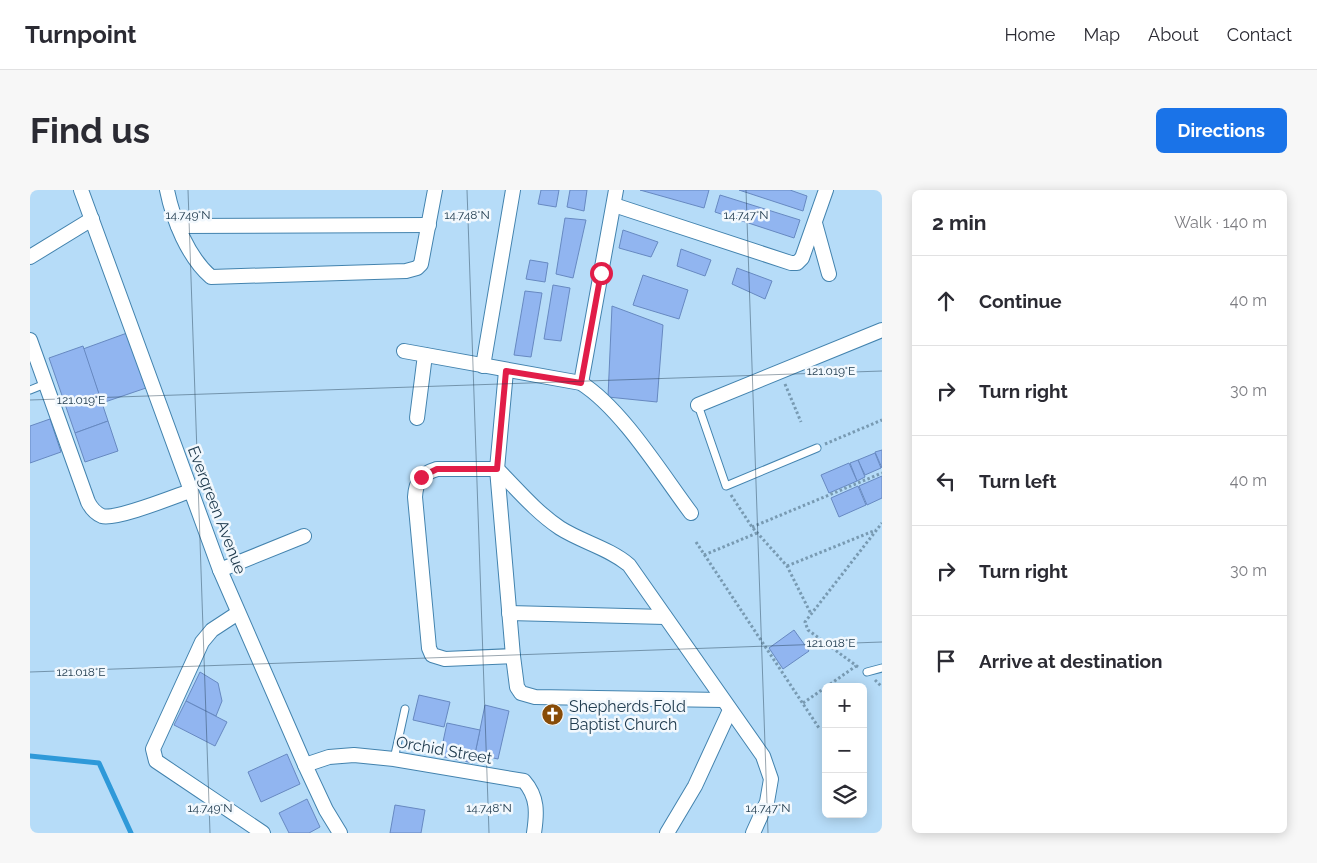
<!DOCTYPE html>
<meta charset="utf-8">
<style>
body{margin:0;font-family:Raleway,sans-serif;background:#f7f7f7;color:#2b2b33}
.controls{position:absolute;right:15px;bottom:15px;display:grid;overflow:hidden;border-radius:8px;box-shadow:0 2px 12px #0003}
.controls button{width:45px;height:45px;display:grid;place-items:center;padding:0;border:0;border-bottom:1px solid #e1e1e2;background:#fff;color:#2b2b33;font:25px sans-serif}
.stop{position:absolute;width:15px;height:15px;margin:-11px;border:4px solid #e11d48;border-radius:50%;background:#fff}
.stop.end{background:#e11d48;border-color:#fff;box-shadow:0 1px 5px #0008}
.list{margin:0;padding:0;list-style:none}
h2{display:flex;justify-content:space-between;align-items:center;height:65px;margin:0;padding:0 20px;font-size:21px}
h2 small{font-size:16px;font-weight:400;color:#7c7c81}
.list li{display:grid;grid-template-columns:32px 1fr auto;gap:15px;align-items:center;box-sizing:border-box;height:90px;padding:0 20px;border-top:1px solid #e1e1e2}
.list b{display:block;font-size:19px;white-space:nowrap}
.list em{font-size:16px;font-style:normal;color:#7c7c81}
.icon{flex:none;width:28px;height:28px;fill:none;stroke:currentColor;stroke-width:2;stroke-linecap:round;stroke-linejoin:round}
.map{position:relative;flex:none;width:852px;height:643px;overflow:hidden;border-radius:8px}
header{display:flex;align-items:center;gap:30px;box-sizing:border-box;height:70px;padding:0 25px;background:#fff;border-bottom:1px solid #e1e1e2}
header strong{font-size:24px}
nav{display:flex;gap:28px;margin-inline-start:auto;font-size:18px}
.intro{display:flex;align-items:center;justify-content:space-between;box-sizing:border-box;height:120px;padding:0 30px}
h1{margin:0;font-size:35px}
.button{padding:12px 22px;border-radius:8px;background:#1a73e8;color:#fff;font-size:18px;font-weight:700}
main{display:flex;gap:30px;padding:0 30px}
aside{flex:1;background:#fff;border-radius:8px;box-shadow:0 2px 12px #0003}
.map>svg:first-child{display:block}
</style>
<header>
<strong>Turnpoint</strong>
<nav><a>Home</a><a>Map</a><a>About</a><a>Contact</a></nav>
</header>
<div class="intro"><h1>Find us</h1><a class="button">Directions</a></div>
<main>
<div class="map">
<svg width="852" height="643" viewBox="0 0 852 643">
<rect width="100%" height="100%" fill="#b6dcf8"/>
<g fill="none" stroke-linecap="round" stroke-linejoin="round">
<polyline stroke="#2e99d9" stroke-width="5" points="0,566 69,573 101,643"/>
</g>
<g fill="#91b5f0" stroke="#6789c1">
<polygon points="511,0 529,0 526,17 508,14"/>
<polygon points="540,0 557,0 554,21 537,17"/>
<polygon points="610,0 679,0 674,18"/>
<polygon points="709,0 760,0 777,6 773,21"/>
<polygon points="690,5 770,30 764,48 685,22"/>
<polygon points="535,28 556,30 543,88 526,84"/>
<polygon points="593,40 628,52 621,67 589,58"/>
<polygon points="651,59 681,70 675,86 647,76"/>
<polygon points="500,70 518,73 515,92 496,89"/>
<polygon points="707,78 742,91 735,109 702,94"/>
<polygon points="613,85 658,100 649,129 603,115"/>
<polygon points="523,95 540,98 531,151 514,149"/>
<polygon points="495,101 512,103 501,167 484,165"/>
<polygon points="582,116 633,135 627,212 578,207"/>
<polygon points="97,143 116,198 72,213 53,159"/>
<polygon points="53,156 78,231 45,243 19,168"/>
<polygon points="20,229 31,262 0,273 0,236"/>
<polygon points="78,231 88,261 55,272 45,243"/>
<polygon points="852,260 852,278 845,262"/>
<polygon points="845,263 851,278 835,285 828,270"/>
<polygon points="828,270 835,287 827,291 820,273"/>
<polygon points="819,273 827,291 799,303 791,285"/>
<polygon points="852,286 852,308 837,315 829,296"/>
<polygon points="828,296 836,315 809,327 801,308"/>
<polygon points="764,440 779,461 753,479 739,458"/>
<polygon points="170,482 188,493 192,511 186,526 156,511"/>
<polygon points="389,505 420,512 414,537 383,530"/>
<polygon points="156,511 197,532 185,556 144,535"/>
<polygon points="455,515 479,521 468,569 445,564"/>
<polygon points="417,533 450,540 443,573 410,566"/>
<polygon points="257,564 270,594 231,612 218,582"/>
<polygon points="277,609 290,637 279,643 259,643 249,623"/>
<polygon points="365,615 395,620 391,643 360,643"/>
</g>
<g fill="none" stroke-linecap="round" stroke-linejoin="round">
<defs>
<g id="service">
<polyline points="0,200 15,194"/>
<polyline points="668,215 696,296 787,258"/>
<polyline points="837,482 852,478"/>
<polyline points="364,569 375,519"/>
</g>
<g id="minor">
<polyline points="51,0 190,380 275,575 296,620 310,643"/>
<path d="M137,0C143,30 158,67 181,87L376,81L387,78L391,74L405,0"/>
<polyline points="584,15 761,73 767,73 772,68 796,0"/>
<polyline points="785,33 799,84"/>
<polyline points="148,36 399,35"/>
<polyline points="0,67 62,29"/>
<path d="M0,150L58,312C61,318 65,323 72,326C86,330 143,307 160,301"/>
<path d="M374,161L551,193C592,219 631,283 661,323"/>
<polyline points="453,176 483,0"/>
<polyline points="476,181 467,279 483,466 487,497 491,503 505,507 692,510"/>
<polyline points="551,193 586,0"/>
<polyline points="668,215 852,140"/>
<polyline points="387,228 395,165"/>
<polyline points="190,380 274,346"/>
<polyline points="208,423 182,440 172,452 123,559 126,571 233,643"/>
<polyline points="479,423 635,427"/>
<path d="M483,466L415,469L402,465L399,458L385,307C386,291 391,284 407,279H467C487,299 506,322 530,338C552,352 579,358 599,375L733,566L741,589L737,612L723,643"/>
<path d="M275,575L299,567L324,565L364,569L494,591C508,607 507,623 504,643"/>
<polyline points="637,643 665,596 700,520"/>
</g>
</defs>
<use href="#service" stroke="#4383ae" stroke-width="9"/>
<use href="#minor" stroke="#4383ae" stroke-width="16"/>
<g stroke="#789ab2" stroke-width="3" stroke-dasharray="2.5 2.5" stroke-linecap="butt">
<polyline points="755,194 771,232"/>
<polyline points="795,254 852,230"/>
<polyline points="701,305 722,337 757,376 781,424"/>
<polyline points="722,337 852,283"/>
<polyline points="666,352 789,538"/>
<polyline points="674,365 727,343"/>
<polyline points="757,376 846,340"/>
<polyline points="828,477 778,440 775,432 852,333"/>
<polyline points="845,490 852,497"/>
<polyline points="796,497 826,476"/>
<polyline points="773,513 796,497"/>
</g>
<use href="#service" stroke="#fff" stroke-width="7"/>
<use href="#minor" stroke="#fff" stroke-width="14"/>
</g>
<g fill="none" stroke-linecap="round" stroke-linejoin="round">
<polyline stroke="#e11d48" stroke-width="6" points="391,287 407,279 467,279 476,181 551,193 571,83"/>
</g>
<path fill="none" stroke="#213c4f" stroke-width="1" stroke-opacity="0.45" d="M158,0L180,643M437,0L459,643M716,0L738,643M0,210L852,181M0,482L852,452"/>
<defs>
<symbol id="church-disc" viewBox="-11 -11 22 22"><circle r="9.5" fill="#884c08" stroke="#f2f8fd"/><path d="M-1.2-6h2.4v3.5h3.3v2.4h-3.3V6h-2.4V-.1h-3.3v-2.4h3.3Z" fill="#fff"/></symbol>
</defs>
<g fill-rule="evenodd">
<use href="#church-disc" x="510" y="512" width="25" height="25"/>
</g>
<g text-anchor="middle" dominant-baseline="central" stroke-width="5" stroke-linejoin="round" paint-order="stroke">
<g font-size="16" fill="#213c4f" stroke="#f2f8fd">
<text transform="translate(187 320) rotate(69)">Evergreen Avenue</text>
<text transform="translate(414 560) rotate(10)">Orchid Street</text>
</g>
<g font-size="16" fill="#213c4f" stroke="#f2f8fd" text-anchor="start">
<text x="539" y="516">Shepherds Fold<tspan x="539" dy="18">Baptist Church</tspan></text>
</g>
</g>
<g font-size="12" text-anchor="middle" fill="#213c4f" stroke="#f2f8fd" stroke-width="5" stroke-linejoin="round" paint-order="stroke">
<text x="158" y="29">14.749°N</text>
<text x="437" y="29">14.748°N</text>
<text x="716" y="29">14.747°N</text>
<text x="801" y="185">121.019°E</text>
<text x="51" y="214">121.019°E</text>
<text x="801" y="457">121.018°E</text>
<text x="51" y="486">121.018°E</text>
<text x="180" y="622">14.749°N</text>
<text x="459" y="622">14.748°N</text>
<text x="738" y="622">14.747°N</text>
</g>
</svg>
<div class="controls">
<button>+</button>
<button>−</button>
<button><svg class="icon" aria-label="layers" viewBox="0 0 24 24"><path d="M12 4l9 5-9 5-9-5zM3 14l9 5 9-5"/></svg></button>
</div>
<div class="stop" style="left:571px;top:83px"></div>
<div class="stop end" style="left:391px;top:287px"></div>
</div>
<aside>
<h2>2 min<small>Walk · 140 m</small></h2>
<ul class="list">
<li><svg class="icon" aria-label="ahead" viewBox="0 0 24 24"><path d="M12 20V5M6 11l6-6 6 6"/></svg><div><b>Continue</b></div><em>40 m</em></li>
<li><svg class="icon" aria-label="right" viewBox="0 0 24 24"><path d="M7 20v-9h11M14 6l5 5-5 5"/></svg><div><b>Turn right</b></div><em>30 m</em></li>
<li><svg class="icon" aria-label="left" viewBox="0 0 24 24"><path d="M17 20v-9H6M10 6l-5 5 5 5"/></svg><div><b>Turn left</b></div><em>40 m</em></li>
<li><svg class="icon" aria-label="right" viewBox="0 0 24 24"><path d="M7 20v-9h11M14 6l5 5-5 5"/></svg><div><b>Turn right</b></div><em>30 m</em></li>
<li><svg class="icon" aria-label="arrive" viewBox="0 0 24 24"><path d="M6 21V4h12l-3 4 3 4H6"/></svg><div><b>Arrive at destination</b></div></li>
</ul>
</aside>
</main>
